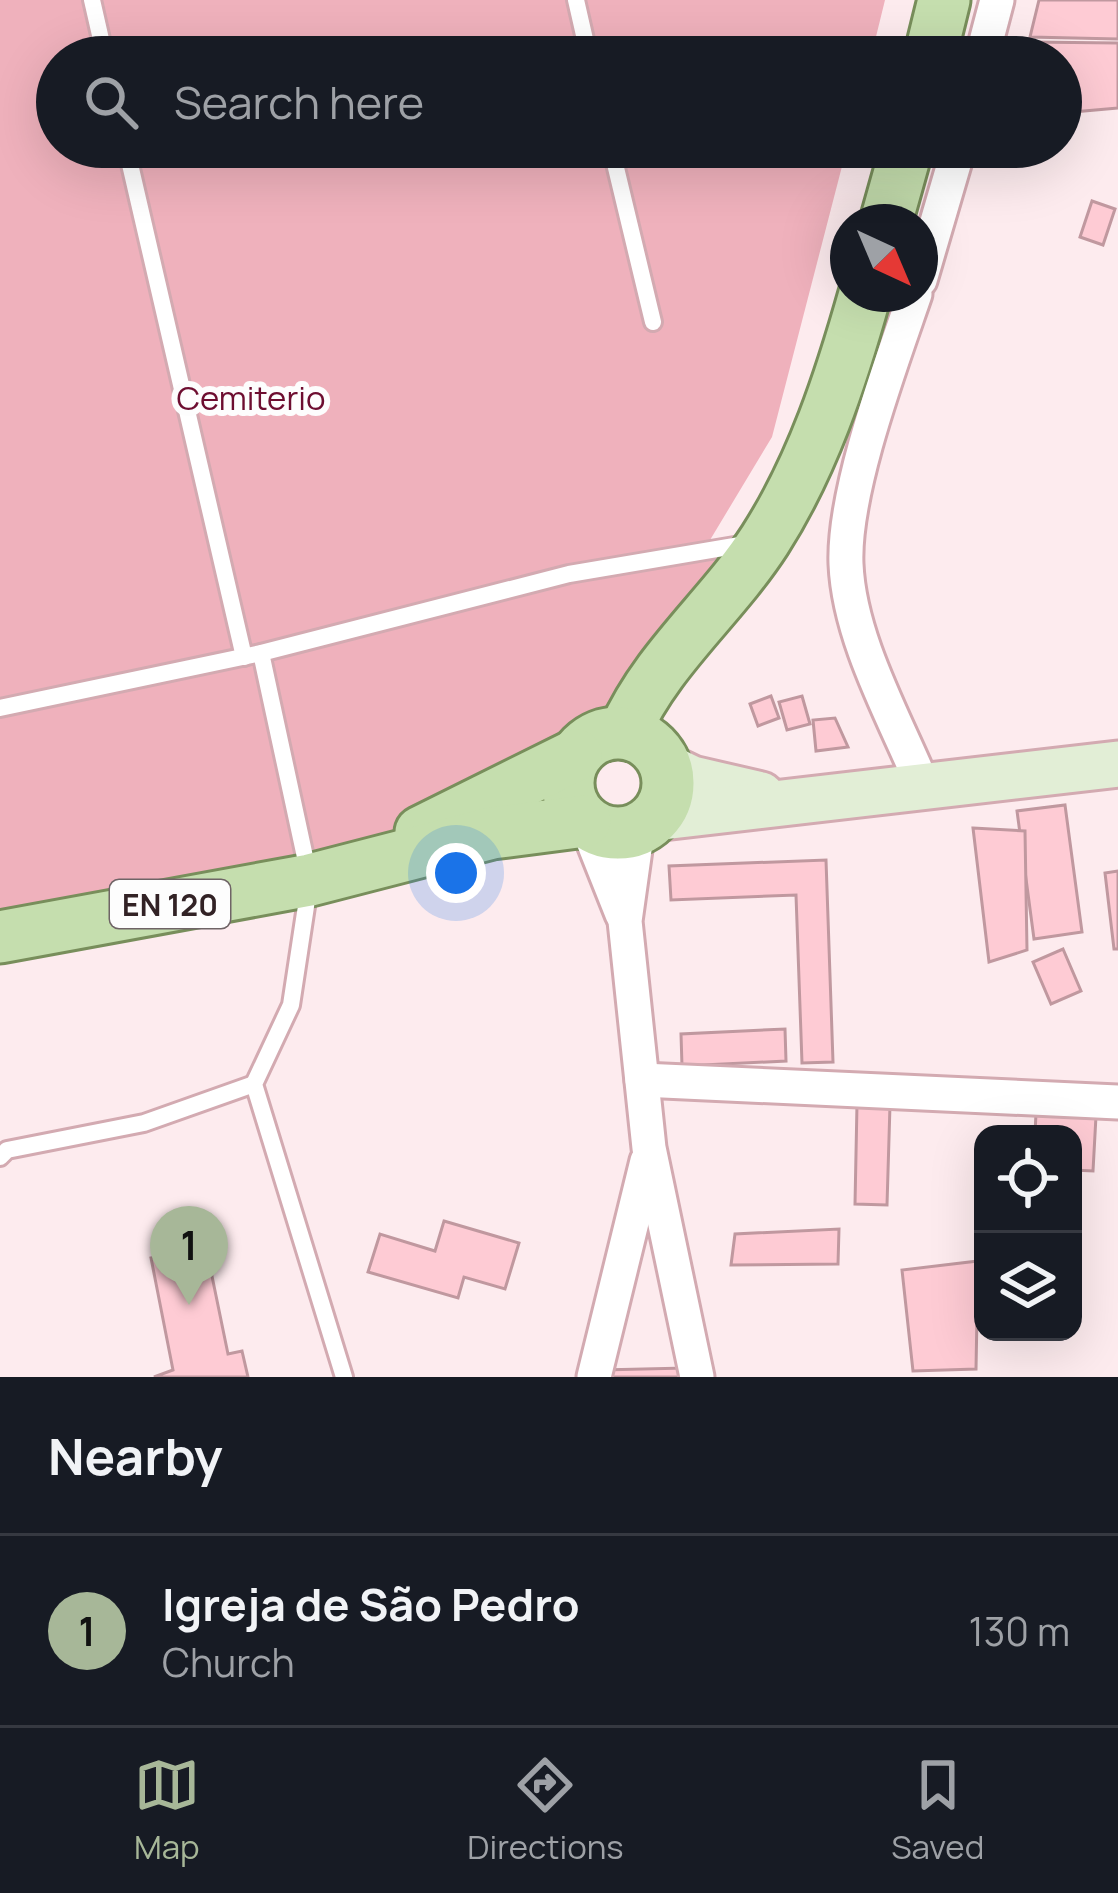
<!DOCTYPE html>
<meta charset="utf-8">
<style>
body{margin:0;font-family:Manrope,sans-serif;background:#20242c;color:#f1f3f6}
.controls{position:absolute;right:36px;bottom:36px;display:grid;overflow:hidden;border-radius:24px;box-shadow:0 12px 48px #0002}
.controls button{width:108px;height:108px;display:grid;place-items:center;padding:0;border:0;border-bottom:3px solid #363941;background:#171b24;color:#f1f3f6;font:60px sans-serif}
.compass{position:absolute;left:830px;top:204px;width:108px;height:108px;border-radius:50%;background:#171b24;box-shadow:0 12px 48px #0002;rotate:136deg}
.you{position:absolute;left:456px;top:873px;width:42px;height:42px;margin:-30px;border:9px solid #fff;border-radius:50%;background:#1a73e8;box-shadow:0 0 0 18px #1a73e833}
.badge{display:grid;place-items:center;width:78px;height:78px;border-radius:50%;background:#a7b798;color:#111;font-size:39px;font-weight:700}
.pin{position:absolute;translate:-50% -99px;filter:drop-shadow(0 3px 6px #0008)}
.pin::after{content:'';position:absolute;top:63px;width:42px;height:36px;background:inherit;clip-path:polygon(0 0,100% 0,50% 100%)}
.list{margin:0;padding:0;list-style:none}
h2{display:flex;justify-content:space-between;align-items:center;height:156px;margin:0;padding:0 48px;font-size:51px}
h2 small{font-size:39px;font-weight:400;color:#9ea1a6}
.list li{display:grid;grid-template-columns:78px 1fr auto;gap:36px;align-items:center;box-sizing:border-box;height:192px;padding:0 48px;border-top:3px solid #363941}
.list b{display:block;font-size:45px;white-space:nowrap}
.list p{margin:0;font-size:39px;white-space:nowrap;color:#9ea1a6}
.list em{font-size:39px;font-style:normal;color:#9ea1a6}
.icon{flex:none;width:66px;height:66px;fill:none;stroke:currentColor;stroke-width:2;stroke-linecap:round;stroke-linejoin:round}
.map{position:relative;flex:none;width:1118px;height:1377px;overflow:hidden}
.search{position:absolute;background:#171b24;box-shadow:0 12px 48px #0002;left:36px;right:36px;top:36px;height:132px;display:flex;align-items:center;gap:30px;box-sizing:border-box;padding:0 42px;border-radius:66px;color:#9ea1a6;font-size:45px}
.sheet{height:348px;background:#171b24}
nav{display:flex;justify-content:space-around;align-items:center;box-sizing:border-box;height:168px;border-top:3px solid #363941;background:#171b24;font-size:33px;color:#9ea1a6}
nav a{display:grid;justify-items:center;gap:6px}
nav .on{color:#a7b798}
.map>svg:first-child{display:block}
</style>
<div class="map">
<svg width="1118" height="1377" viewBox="0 0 1118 1377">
<rect width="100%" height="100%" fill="#fdebee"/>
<polygon fill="#efb1bc" points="0,0 885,0 871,57 57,57 57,147 847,147 772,437 704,550 765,540 606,734 429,828 0,937"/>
<g fill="#fecbd4" stroke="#c0989f" stroke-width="3">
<polygon points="1039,0 1118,0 1118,39 1030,37"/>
<polygon points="1028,42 1118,43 1118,108 1061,113 1061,57 1025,57"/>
<polygon points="1092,201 1115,209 1103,245 1080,237"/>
<polygon points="771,696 779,718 758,726 750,704"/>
<polygon points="802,696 810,724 787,730 779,702"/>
<polygon points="835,718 848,747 816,751 813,720"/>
<polygon points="1065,805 1082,932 1034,939 1017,811"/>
<polygon points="973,828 1025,831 1027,950 989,962"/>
<polygon points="826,860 833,1062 802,1063 796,895 671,900 669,866"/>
<polygon points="1118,871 1118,949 1114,949 1105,873"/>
<polygon points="1063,949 1081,991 1051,1004 1033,962"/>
<polygon points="785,1029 786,1061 682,1066 681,1034"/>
<polygon points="857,1104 890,1105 887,1205 855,1204"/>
<polygon points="1036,1113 1096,1116 1093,1171 1073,1170 1073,1134 1035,1134"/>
<polygon points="444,1221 519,1243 505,1289 464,1277 458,1298 368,1272 380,1234 435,1251"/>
<polygon points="839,1229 838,1264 731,1265 735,1234"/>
<polygon points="206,1247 228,1354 242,1351 248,1377 154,1377 173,1370 151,1258"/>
<polygon points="978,1261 976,1369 913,1371 902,1270"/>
<polygon points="685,1368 685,1377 603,1377 602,1370"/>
</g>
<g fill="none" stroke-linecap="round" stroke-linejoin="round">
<defs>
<g id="lane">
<polyline points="92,0 105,57"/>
<polyline points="576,0 589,57"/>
<polyline points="126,147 244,657"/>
<polyline points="611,147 653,322"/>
<polyline points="261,653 310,880 291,1005 254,1084 344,1377"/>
<polyline points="0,708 261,653 569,574 752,543"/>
<polyline points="0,1157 7,1150 144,1123 254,1084"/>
</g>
<g id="street">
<polyline points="982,57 997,0"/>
<polyline points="920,280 959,147"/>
<path d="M915,294C891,364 843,491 846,564C849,638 894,717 922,784"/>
<polyline points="585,821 622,914"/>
<polyline points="638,828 625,921 649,1148 697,1377"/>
<polyline points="642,1080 1118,1102"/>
<polyline points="594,1377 647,1161"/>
</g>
<g id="secondary">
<polyline points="665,766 692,779 761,795"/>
<polyline points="654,818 1118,764"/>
</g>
<g id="primary">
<polyline points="930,57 944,0"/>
<polyline points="886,222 907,147"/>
<path d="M624,733C657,658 721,608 765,540C813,465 841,379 865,294"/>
<circle cx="618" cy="783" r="50"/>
<polyline points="421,832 576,755"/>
<polyline points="0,937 310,880 492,833 585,821"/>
</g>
</defs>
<use href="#lane" stroke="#d3aab1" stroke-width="22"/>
<use href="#street" stroke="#d3aab1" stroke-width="39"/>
<use href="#secondary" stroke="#d3aab1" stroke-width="51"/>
<use href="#primary" stroke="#788e5b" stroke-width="57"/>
<use href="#lane" stroke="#fff" stroke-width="16"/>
<use href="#street" stroke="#fff" stroke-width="33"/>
<use href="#secondary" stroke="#e2eed6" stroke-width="45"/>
<use href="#primary" stroke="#c5deae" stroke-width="51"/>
</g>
<g text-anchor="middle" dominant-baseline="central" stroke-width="12" stroke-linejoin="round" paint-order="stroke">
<rect fill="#fdfdfd" stroke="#6f6466" stroke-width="3" x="110" y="880" width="120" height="48" rx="9"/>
<g font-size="30" font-weight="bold" fill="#322225">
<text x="170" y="904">EN 120</text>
</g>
<g font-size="33" fill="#6d0d30" stroke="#fdfdfd">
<text x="251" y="397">Cemiterio</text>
</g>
</g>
</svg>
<div class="controls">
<button><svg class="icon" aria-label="locate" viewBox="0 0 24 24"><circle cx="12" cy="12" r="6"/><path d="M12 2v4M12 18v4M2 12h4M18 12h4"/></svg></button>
<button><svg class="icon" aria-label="layers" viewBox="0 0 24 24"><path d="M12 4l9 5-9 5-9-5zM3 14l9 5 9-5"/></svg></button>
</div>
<svg class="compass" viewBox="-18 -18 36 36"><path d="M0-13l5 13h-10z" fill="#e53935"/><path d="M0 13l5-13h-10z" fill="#9ea1a6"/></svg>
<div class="you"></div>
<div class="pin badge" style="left:189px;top:1305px">1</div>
<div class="search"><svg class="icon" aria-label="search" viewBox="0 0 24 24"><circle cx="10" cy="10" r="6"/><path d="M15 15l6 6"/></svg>Search here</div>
</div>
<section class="sheet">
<h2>Nearby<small></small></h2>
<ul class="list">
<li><span class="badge">1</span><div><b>Igreja de São Pedro</b><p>Church</p></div><em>130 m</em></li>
</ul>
</section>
<nav>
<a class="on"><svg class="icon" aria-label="map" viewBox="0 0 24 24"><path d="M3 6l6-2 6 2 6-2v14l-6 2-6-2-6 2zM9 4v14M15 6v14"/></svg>Map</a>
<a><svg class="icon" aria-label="directions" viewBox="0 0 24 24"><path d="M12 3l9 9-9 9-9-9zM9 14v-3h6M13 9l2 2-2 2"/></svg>Directions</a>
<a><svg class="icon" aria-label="saved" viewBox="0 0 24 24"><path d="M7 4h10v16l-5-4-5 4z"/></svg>Saved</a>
</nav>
